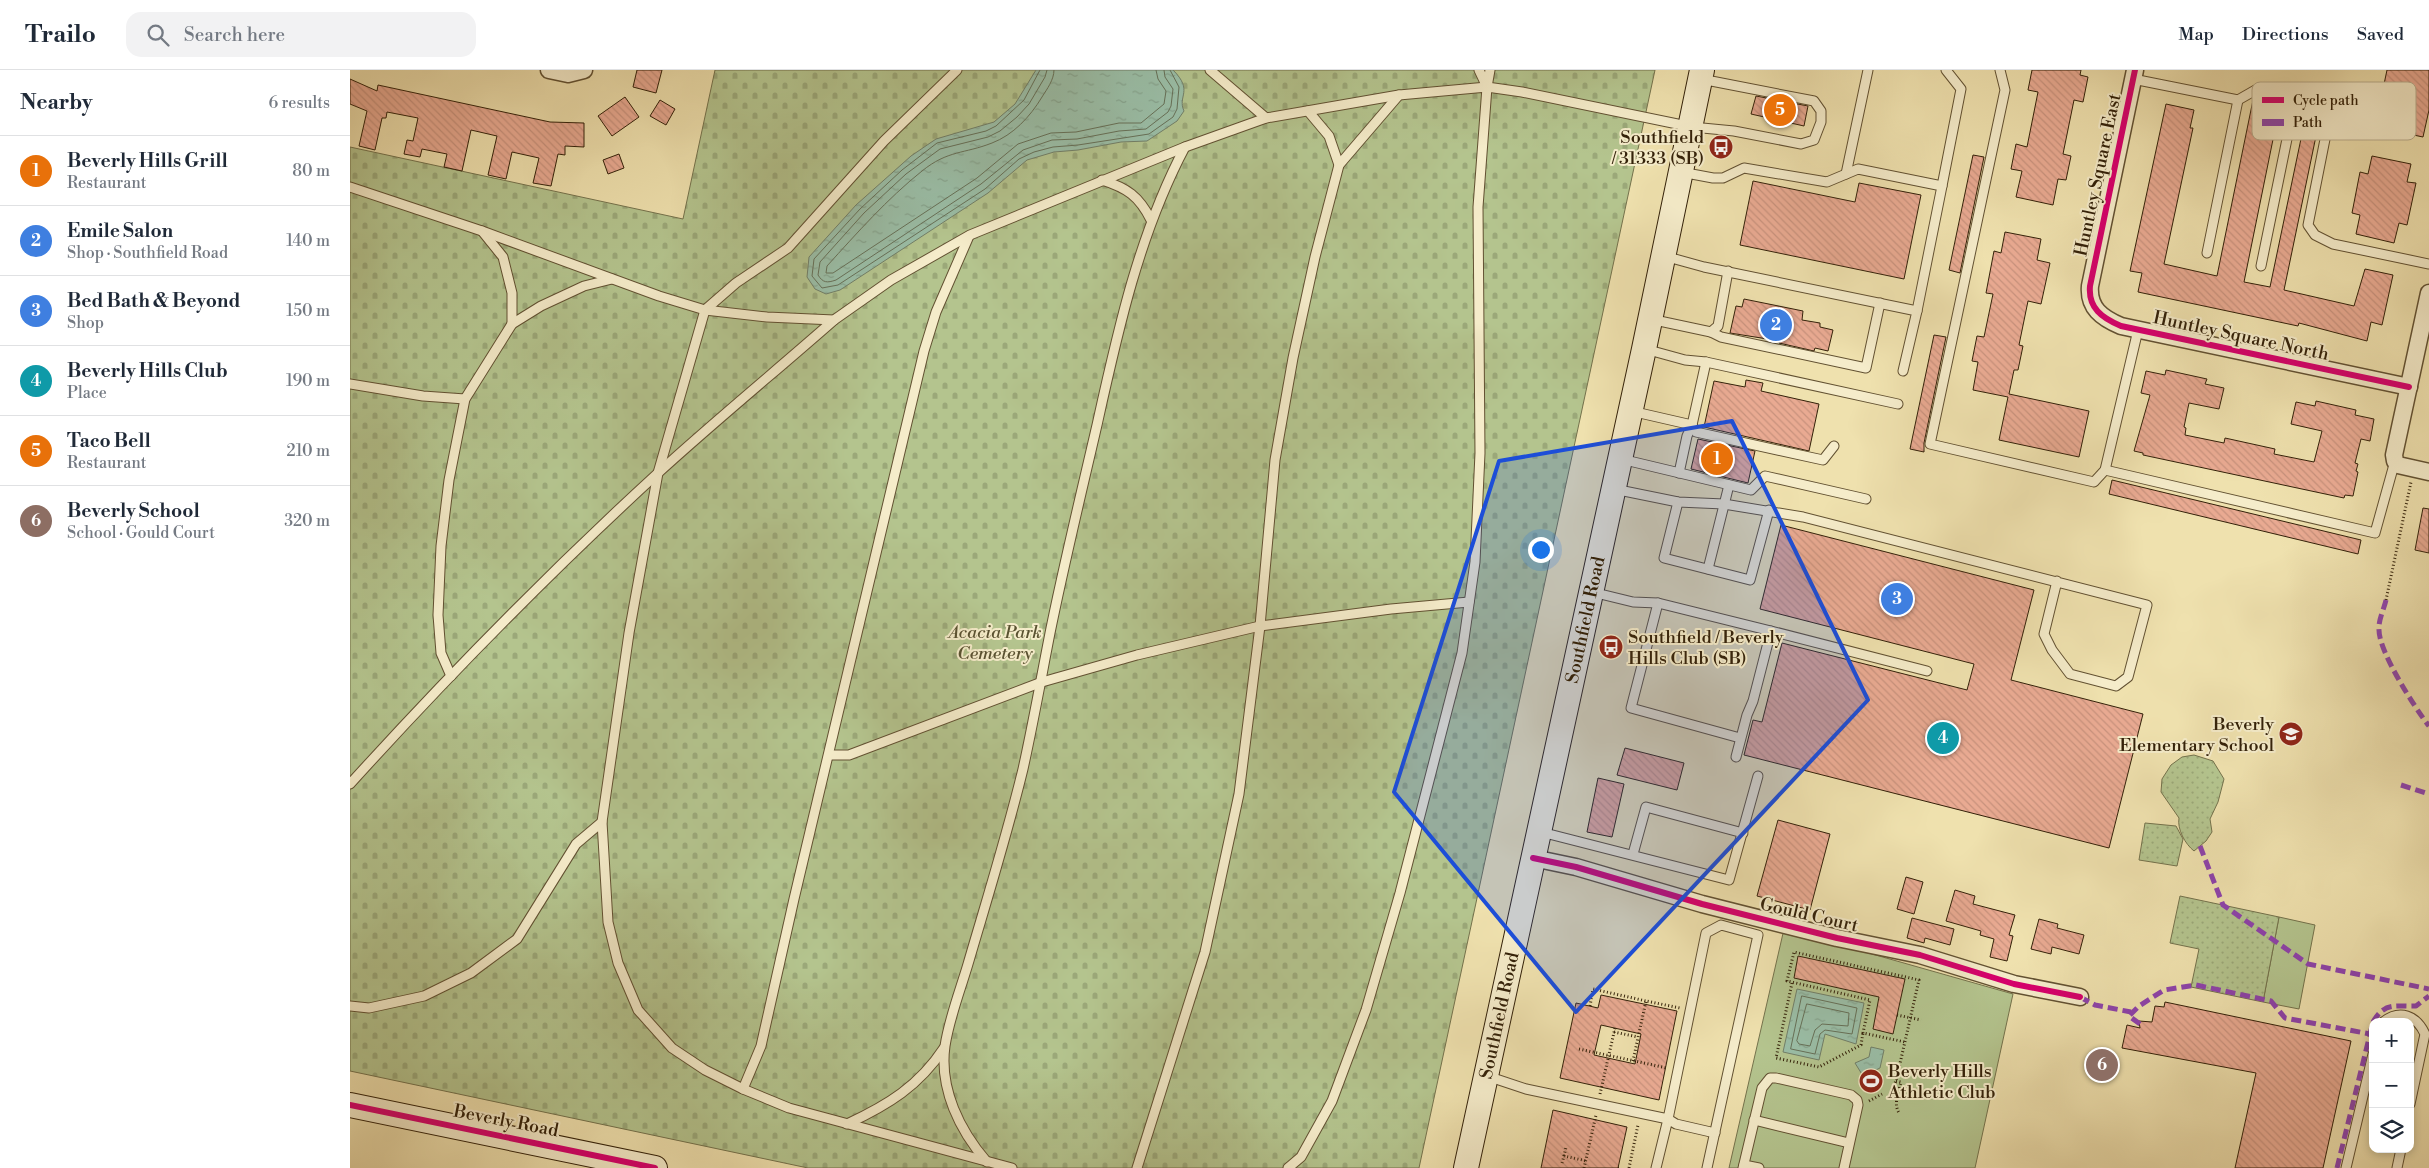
<!DOCTYPE html>
<meta charset="utf-8">
<style>
body{margin:0;font-family:"Libre Bodoni",serif;background:#f2f2f3;color:#1f2937}
.controls{position:absolute;right:15px;bottom:15px;display:grid;overflow:hidden;border-radius:10px;box-shadow:0 2px 8px #0003}
.controls button{width:45px;height:45px;display:grid;place-items:center;padding:0;border:0;border-bottom:1px solid #e0e1e3;background:#fff;color:#1f2937;font:25px sans-serif}
.you{position:absolute;left:1190px;top:479px;width:18px;height:18px;margin:-12px;border:4px solid #fff;border-radius:50%;background:#1a73e8;box-shadow:0 0 0 8px #1a73e833}
.badge{display:grid;place-items:center;width:32px;height:32px;border-radius:50%;background:#8f2418;color:#fff;font-size:16px;font-weight:700}
.pin{position:absolute;translate:-50% -50%;border:2px solid #fff;box-shadow:0 1px 5px #0006}
.list{margin:0;padding:0;list-style:none}
h2{display:flex;justify-content:space-between;align-items:center;height:65px;margin:0;padding:0 20px;font-size:21px}
h2 small{font-size:16px;font-weight:400;color:#747a83}
.list li{display:grid;grid-template-columns:32px 1fr auto;gap:15px;align-items:center;box-sizing:border-box;height:70px;padding:0 20px;border-top:1px solid #e0e1e3}
.list b{display:block;font-size:19px;white-space:nowrap}
.list p{margin:0;font-size:16px;white-space:nowrap;color:#747a83}
.list em{font-size:16px;font-style:normal;color:#747a83}
.icon{flex:none;width:28px;height:28px;fill:none;stroke:currentColor;stroke-width:2;stroke-linecap:round;stroke-linejoin:round}
.map{position:relative;flex:none;width:2079px;height:1098px;overflow:hidden}
header{display:flex;align-items:center;gap:30px;box-sizing:border-box;height:70px;padding:0 25px;background:#fff;border-bottom:1px solid #e0e1e3}
header strong{font-size:24px}
nav{display:flex;gap:28px;margin-inline-start:auto;font-size:18px}
.search{width:350px;height:45px;background:#f2f2f3;display:flex;align-items:center;gap:12px;box-sizing:border-box;padding:0 18px;border-radius:15px;color:#747a83;font-size:19px}
main{display:flex}
aside{flex:1;background:#fff}
.map>svg:first-child{display:block}
</style>
<header>
<strong>Trailo</strong>
<div class="search"><svg class="icon" aria-label="search" viewBox="0 0 24 24"><circle cx="10" cy="10" r="6"/><path d="M15 15l6 6"/></svg>Search here</div>
<nav><a>Map</a><a>Directions</a><a>Saved</a></nav>
</header>
<main>
<aside>
<h2>Nearby<small>6 results</small></h2>
<ul class="list">
<li><span class="badge" style="background:#e8710a">1</span><div><b>Beverly Hills Grill</b><p>Restaurant</p></div><em>80 m</em></li>
<li><span class="badge" style="background:#3f7fe0">2</span><div><b>Emile Salon</b><p>Shop · Southfield Road</p></div><em>140 m</em></li>
<li><span class="badge" style="background:#3f7fe0">3</span><div><b>Bed Bath &amp; Beyond</b><p>Shop</p></div><em>150 m</em></li>
<li><span class="badge" style="background:#0f9aa8">4</span><div><b>Beverly Hills Club</b><p>Place</p></div><em>190 m</em></li>
<li><span class="badge" style="background:#e8710a">5</span><div><b>Taco Bell</b><p>Restaurant</p></div><em>210 m</em></li>
<li><span class="badge" style="background:#8d6e63">6</span><div><b>Beverly School</b><p>School · Gould Court</p></div><em>320 m</em></li>
</ul>
</aside>
<div class="map">
<svg width="2079" height="1098" viewBox="0 0 2079 1098">
<defs>
<pattern id="cemetery-stones" width="16" height="16" patternUnits="userSpaceOnUse" patternTransform="scale(1.25)"><rect width="16" height="16" fill="#b4c48e"/><path d="M2 7V4a2 2 0 0 1 4 0v3zM10 15v-3a2 2 0 0 1 4 0v3z" fill="#9ba879"/></pattern>
<pattern id="park-dots" width="8" height="8" patternUnits="userSpaceOnUse" patternTransform="scale(1.25)"><rect width="8" height="8" fill="#b4c48e"/><path d="M2 2h.1M6 6h.1" fill="none" stroke="#9ba879" stroke-width="1.8" stroke-linecap="round"/></pattern>
<pattern id="water-ripples" width="26" height="14" patternUnits="userSpaceOnUse" patternTransform="scale(1.25)"><rect width="26" height="14" fill="#9abea7"/><path d="M2 4q2-2 4 0t4 0M15 11q2-2 4 0t4 0" fill="none" stroke="#85a38e"/></pattern>
<pattern id="building-back-hatch" width="6" height="6" patternUnits="userSpaceOnUse" patternTransform="scale(1.25)"><rect width="6" height="6" fill="#e9aa92"/><path d="M-1 5l2 2M0 0l6 6M5-1l2 2" fill="none" stroke="#c8927d"/></pattern>
</defs>
<rect width="100%" height="100%" fill="#efe1ae"/>
<filter id="stains"><feTurbulence type="fractalNoise" baseFrequency=".004" numOctaves="4"/><feColorMatrix values="0 0 0 0 .2 0 0 0 0 .09 0 0 0 0 .02 0 0 0 .5 -.17"/></filter>
<radialGradient id="worn" r=".72"><stop offset=".6" stop-color="#630" stop-opacity="0"/><stop offset="1" stop-color="#630" stop-opacity=".3"/></radialGradient>
<g fill="#b4c48e" stroke="#74724c">
<polygon points="1929,847 1965,855 1949,939 1913,932"/>
<polygon points="1434,859 1663,924 1625,1098 1379,1098"/>
</g>
<polygon fill="url(#cemetery-stones)" stroke="#74724c" points="365,0 1305,0 1069,1098 458,1098 0,1001 0,77 333,149"/>
<g fill="url(#park-dots)" stroke="#74724c">
<path d="M1844,685L1863,691L1874,709L1868,732L1860,749L1862,762L1856,771L1844,781C1835,774 1827,759 1829,748L1811,722L1812,709L1821,695L1832,687Z"/>
<polygon points="1795,753 1826,756 1833,769 1827,796 1789,790"/>
<polygon points="1830,826 1929,847 1913,932 1841,917 1849,879 1820,873"/>
</g>
<g fill="url(#water-ripples)" stroke="#717f68">
<path d="M686,0H823C844,21 827,26 834,41L827,51L797,71L771,72L728,80L704,82L677,90L638,123L490,220L476,224L465,219L457,207L459,187L506,135L561,86L586,69L644,52L665,34Z"/>
<polygon points="1447,919 1514,933 1506,974 1475,964 1469,990 1433,982"/>
<polygon points="1521,977 1534,980 1530,998 1513,1006 1505,993 1519,987"/>
</g>
<g fill="none" stroke-linecap="round" stroke-linejoin="round">
<g stroke="#667058" stroke-width="1">
<polyline points="690,0 674,30 646,56 636,61 587,73 552,100 510,139 464,189 462,206 472,218 488,215 635,119 669,89 684,82 703,77 728,75 799,64 823,47 827,39 829,17 820,0"/>
<path d="M697,0L695,7L679,34L667,47L650,61L638,67L590,79L556,104L514,143L470,192L468,205C473,213 477,213 486,210L631,114L673,80L702,70L727,69L769,61L796,59L818,42L821,36L823,19L815,7L814,0"/>
<path d="M704,0C704,10 697,19 692,27C680,47 663,65 642,73C614,84 598,80 572,101C537,129 507,163 477,196L476,203H483L627,108L668,74L701,63L726,62L769,53H791L814,34L816,21L808,9L806,0"/>
<polygon points="1452,926 1507,938 1502,964 1475,960 1470,964 1465,984 1441,979"/>
<polygon points="1457,934 1499,943 1498,956 1472,954 1465,960 1460,976 1449,974 1447,971"/>
</g>
</g>
<g fill="url(#building-back-hatch)" stroke="#332109" fill-rule="evenodd">
<polygon points="287,0 312,0 306,23 283,17"/>
<polygon points="1682,0 1731,0 1730,5 1738,7 1733,32 1724,30 1713,84 1721,86 1716,110 1708,109 1703,135 1666,127 1672,101 1661,99 1666,74 1677,77 1688,22 1678,20"/>
<polygon points="2037,0 2079,0 2079,40 2073,67 2025,57"/>
<polygon points="0,9 27,21 28,15 200,52 234,53 234,77 215,76 215,85 208,84 201,116 183,113 189,88 162,82 156,109 138,105 147,66 121,60 112,101 94,97 97,84 72,79 70,87 54,84 57,70 63,71 68,48 37,42 36,48 32,48 25,80 9,76 17,41 0,34"/>
<polygon points="1406,26 1458,36 1454,56 1401,44"/>
<polygon points="275,27 289,47 262,66 248,46"/>
<polygon points="310,30 325,39 316,55 300,46"/>
<polygon points="1903,30 1930,35 1894,212 1920,217 1957,40 1971,42 1934,220 2004,236 2015,199 2043,205 2032,255 2021,252 2017,271 1949,253 1948,256 1788,222 1792,203 1780,201 1816,34 1844,40 1840,58 1843,58 1814,194 1867,206"/>
<polygon points="269,84 274,98 258,104 253,90"/>
<polygon points="1623,85 1634,87 1610,203 1599,200"/>
<polygon points="2022,86 2061,94 2057,112 2066,113 2057,155 2049,153 2044,173 2006,164 2010,145 2002,143 2010,102 2018,104"/>
<polygon points="1403,111 1505,132 1509,113 1571,125 1554,209 1390,175"/>
<polygon points="1655,162 1691,169 1687,190 1700,193 1691,234 1678,231 1669,275 1673,276 1668,300 1664,300 1659,324 1739,341 1729,387 1649,370 1658,327 1623,320 1628,292 1622,291 1627,266 1634,267 1643,224 1636,223 1644,181 1651,183"/>
<polygon points="1394,229 1453,241 1452,250 1470,253 1470,257 1483,260 1478,281 1465,278 1464,281 1429,273 1430,271 1380,263 1386,236 1392,237"/>
<polygon points="1584,265 1596,267 1574,373 1574,382 1560,379"/>
<polygon points="1816,300 1857,309 1855,314 1874,318 1869,339 1839,333 1834,357 1836,358 1835,365 1874,373 1875,368 1925,379 1924,384 1964,392 1972,361 1941,354 1946,332 1965,336 1966,331 2006,340 2005,345 2024,349 2020,371 2011,369 2005,393 2008,394 2006,401 2008,402 2003,426 1995,425 1994,428 1793,385 1793,383 1784,381 1800,325 1791,323 1796,301 1815,305"/>
<polygon points="1396,310 1413,313 1411,321 1469,334 1459,381 1354,357 1364,311 1395,317"/>
<polygon points="1348,369 1405,381 1398,413 1341,399"/>
<polygon points="1762,410 2011,470 2008,484 1759,424"/>
<polygon points="2073,438 2079,439 2079,483 2065,480"/>
<polygon points="1431,455 1684,520 1661,610 1793,644 1759,778 1394,685 1403,650 1412,652 1432,573 1617,620 1624,594 1410,539"/>
<polygon points="1275,678 1334,693 1327,720 1267,705"/>
<polygon points="1248,708 1274,714 1262,767 1237,762"/>
<polygon points="1428,750 1480,764 1460,840 1407,826"/>
<polygon points="1556,807 1573,812 1564,844 1547,839"/>
<polygon points="1605,820 1625,826 1623,834 1665,845 1659,865 1663,866 1657,891 1640,887 1644,869 1630,865 1631,861 1596,851"/>
<polygon points="1562,848 1604,859 1600,875 1575,868 1574,873 1557,868"/>
<polygon points="1689,849 1708,854 1707,858 1734,865 1729,884 1702,877 1701,884 1681,879"/>
<polygon points="1448,886 1555,909 1543,964 1523,959 1529,927 1444,908"/>
<path d="M1251,925L1327,941L1309,1030L1210,1008L1226,933L1248,938ZM1251,955L1291,964L1285,994L1244,985Z"/>
<polygon points="1815,932 2001,971 1973,1098 1885,1098 1906,1003 1772,978 1777,955 1790,958 1789,951 1802,952 1805,936 1814,937"/>
<polygon points="1203,1040 1277,1057 1268,1098 1191,1098"/>
</g>
<g fill="none" stroke-linecap="round" stroke-linejoin="round">
<defs>
<g id="lane">
<polyline points="607,0 534,71 438,178 386,213 355,240 308,403 279,563 252,752 258,852 268,893 288,940 322,978 355,1000 393,1019 439,1038 662,1098"/>
<polyline points="860,0 916,48"/>
<polyline points="1129,0 1137,17 1172,22 1342,57 1384,61 1451,74 1464,70 1471,52 1471,41 1464,31 1351,9"/>
<polyline points="1650,0 1655,20 1580,374 1744,412 1755,400 1788,260"/>
<polyline points="1783,9 1888,30 1909,18 1966,28 1975,33 1980,44 1958,155 1965,165 1983,174 2079,194"/>
<polyline points="1137,17 1140,0"/>
<polyline points="958,41 979,66 989,95"/>
<polyline points="1331,102 1363,108 1373,108 1394,98 1477,112 1508,99 1592,116 1567,241"/>
<polyline points="1496,104 1518,0"/>
<path d="M752,110C777,118 789,126 801,150"/>
<polyline points="1592,116 1611,19 1596,0"/>
<polyline points="0,117 132,161 309,226 355,240 417,247 484,250 541,210 620,165 835,77 916,48 1049,25 1137,17 1128,137 1130,383 1125,492 1112,583 1050,823 1016,940 982,1031 951,1087 938,1098"/>
<polyline points="132,161 153,187 162,223 162,254"/>
<polyline points="1857,183 1888,30"/>
<polyline points="1314,186 1354,197 1567,241 1553,301"/>
<polyline points="1911,196 1946,25"/>
<polyline points="1300,249 1361,262 1368,256 1378,201"/>
<polyline points="1361,262 1371,267 1516,298 1530,233"/>
<polyline points="1295,279 1335,290 1356,292 1548,334"/>
<polyline points="1356,292 1342,355 1346,362 1473,390 1484,376"/>
<polyline points="0,314 73,326 115,329"/>
<polyline points="1281,341 1342,355 1337,366 1329,403"/>
<polyline points="1271,389 1401,420 1415,406 1516,429"/>
<polyline points="1755,400 2025,463 2045,391"/>
<polyline points="1264,419 1328,432 1374,434 1453,447 1797,535 1778,607 1766,616 1720,604 1702,580 1694,564 1707,511"/>
<polyline points="1328,432 1314,488 1400,510 1419,440"/>
<polyline points="1358,499 1379,415"/>
<polyline points="1242,522 1283,532 1308,533 1421,561 1403,631 1397,645 1386,687"/>
<polyline points="1308,533 1281,638 1390,668"/>
<polyline points="1421,561 1577,601"/>
<polyline points="101,606 91,583 88,545 91,476 99,410 115,329 162,254 191,236 234,216 262,209"/>
<polyline points="479,685 499,685 692,612 787,585 910,556 1041,539 1119,532"/>
<path d="M0,714C98,606 200,502 308,403C365,351 426,301 484,250"/>
<polyline points="1191,762 1379,810 1408,706"/>
<polyline points="1283,784 1296,737 1393,763"/>
<polyline points="0,936 19,938 74,926 121,903 167,869 226,774 252,752"/>
<path d="M2033,952C2050,939 2066,945 2075,964L2060,1034"/>
<polyline points="1137,1006 1176,1019 1318,1049 1356,863 1371,855 1408,865 1357,1098"/>
<polyline points="393,1019 411,976 444,829 574,281 586,242 619,166"/>
<polyline points="1404,1050 1499,1073"/>
<path d="M497,1054C538,1035 569,1016 594,978"/>
<path d="M637,1092C610,1061 589,1019 595,976C599,949 610,921 618,894C637,829 657,765 673,699C683,654 691,609 700,563C714,494 731,424 747,355C768,260 789,164 835,77"/>
<polyline points="1394,1095 1409,1098"/>
<polyline points="787,1098 855,882 889,724 910,556 925,390 943,288 965,187 989,95 1049,25"/>
<polyline points="1306,1098 1318,1049 1326,1054 1365,1063"/>
<polyline points="1393,1098 1412,1018 1420,1008 1426,1008 1501,1025 1507,1030 1508,1035 1494,1098"/>
<polyline points="1996,1098 2023,984"/>
<polyline points="2047,1098 2051,1079"/>
</g>
<g id="street">
<polyline points="199,0 218,4 234,0"/>
<path d="M1785,0L1740,216C1738,238 1752,248 1771,256L2059,317"/>
<polyline points="2079,223 2044,385 2045,391 2048,395 2079,402"/>
<polyline points="1183,788 1226,797 1352,834 1487,868 1570,885 1664,914 1730,927"/>
</g>
<g id="secondary">
<polyline points="0,1035 305,1098"/>
<path id="s1" d="M1116,1098L1294,279L1352,0"/>
</g>
</defs>
<use href="#lane" stroke="#625132" stroke-width="11"/>
<use href="#street" stroke="#625132" stroke-width="19"/>
<use href="#secondary" stroke="#332109" stroke-width="26"/>
<g stroke="#332109" stroke-width="3" stroke-dasharray="1 2.5" stroke-linecap="butt">
<polyline points="2036,530 2061,412"/>
<polyline points="1442,913 1426,988 1469,997 1511,975 1513,963"/>
<polyline points="1240,936 1243,919 1296,931"/>
<polyline points="1547,945 1571,950"/>
<polyline points="1264,962 1288,967"/>
<polyline points="1229,979 1317,998"/>
<polyline points="1283,991 1296,931 1330,938"/>
<path d="M1546,1011L1551,1012C1548,1023 1543,1036 1550,1044"/>
<polyline points="1542,1019 1546,1011 1569,910 1444,882 1437,911 1520,930 1513,963 1555,972"/>
<polyline points="1250,1024 1265,958"/>
<polyline points="1519,1031 1532,1024"/>
<polyline points="1214,1086 1216,1077"/>
<polyline points="1212,1093 1214,1086 1237,1091"/>
<polyline points="1234,1098 1246,1045"/>
<polyline points="1268,1098 1269,1098"/>
<polyline points="1279,1098 1288,1055"/>
</g>
<use href="#lane" stroke="#f5ecca" stroke-width="9"/>
<use href="#street" stroke="#f5ecca" stroke-width="16"/>
<use href="#secondary" stroke="#f5ecca" stroke-width="24"/>
<g stroke="#8e44ad" stroke-width="5" stroke-dasharray="10 5" stroke-linecap="butt">
<path d="M2036,530C2034,539 2028,551 2029,560C2029,582 2065,638 2079,656"/>
<polyline points="2051,715 2079,724"/>
<polyline points="1850,776 1873,835 1958,894 2079,919"/>
<polyline points="1730,927 1745,935 1781,942"/>
<path d="M2023,952C2035,931 2046,937 2066,936L2079,926"/>
<polyline points="1790,954 1779,946 1789,936 1814,920 1846,915 1921,931 1935,948 2020,964"/>
<polyline points="1987,1098 2023,952"/>
</g>
<defs>
<g id="cycleway">
<path d="M1785,0L1740,216C1738,238 1752,248 1771,256L2059,317"/>
<polyline points="1183,788 1226,797 1352,834 1487,868 1570,885 1664,914 1730,927"/>
<polyline points="0,1035 305,1098"/>
</g>
</defs>
<use href="#cycleway" stroke="#f5ecca" stroke-width="9"/>
<use href="#cycleway" stroke="#d6006c" stroke-width="6"/>
</g>
<path fill="#1d4ed8" fill-opacity="0.2" stroke="#1d4ed8" stroke-width="4" stroke-linejoin="round" d="M1382,351L1518,630L1226,942L1044,722L1149,391Z"/>
<defs>
<symbol id="bus-disc" viewBox="-11 -11 22 22"><circle r="9.5" fill="#8f2418" stroke="#f5ecca"/><path d="M-5-6H5V4H4V6H2V4H-2V6H-4V4H-5ZM-3.5-4V0h7V-4ZM-3.5 1.2v1.5H-2V1.2ZM2 1.2v1.5H3.5V1.2Z" fill="#fff"/></symbol>
<symbol id="school-disc" viewBox="-11 -11 22 22"><circle r="9.5" fill="#8f2418" stroke="#f5ecca"/><path d="M0-5L7-2L0 1L-7-2ZM-4 1L0 2.5L4 1V4Q0 6-4 4Z" fill="#fff"/></symbol>
<symbol id="stadium-disc" viewBox="-11 -11 22 22"><circle r="9.5" fill="#8f2418" stroke="#f5ecca"/><path d="M0-5a6.5 5 0 1 0 0 10a6.5 5 0 1 0 0-10ZM-3.5-1.8h7v3.6h-7Z" fill="#fff"/></symbol>
</defs>
<g fill-rule="evenodd">
<use href="#bus-disc" x="1357" y="63" width="28" height="28"/>
<use href="#bus-disc" x="1247" y="563" width="28" height="28"/>
<use href="#school-disc" x="1927" y="650" width="28" height="28"/>
<use href="#stadium-disc" x="1507" y="997" width="28" height="28"/>
</g>
<g text-anchor="middle" dominant-baseline="central" stroke-width="4" stroke-linejoin="round" paint-order="stroke">
<g font-size="18" fill="#332109" stroke="#f5ecca" text-anchor="end">
<text x="1354" y="67">Southfield<tspan x="1354" dy="21">/ 31333 (SB)</tspan></text>
<text x="1278" y="567" text-anchor="start">Southfield / Beverly<tspan x="1278" dy="21">Hills Club (SB)</tspan></text>
<text x="1924" y="654">Beverly<tspan x="1924" dy="21">Elementary School</tspan></text>
<text x="1538" y="1001" text-anchor="start">Beverly Hills<tspan x="1538" dy="21">Athletic Club</tspan></text>
</g>
<g font-size="18" fill="#332109" stroke="#f5ecca">
<text transform="translate(1748 105) rotate(-78)">Huntley Square East</text>
<text transform="translate(1891 266) rotate(12)">Huntley Square North</text>
<text stroke="none"><textPath href="#s1" startOffset="561">Southfield Road</textPath></text>
<text transform="translate(1459 845) rotate(13)">Gould Court</text>
<text stroke="none"><textPath href="#s1" startOffset="156">Southfield Road</textPath></text>
<text transform="translate(156 1051) rotate(11)">Beverly Road</text>
</g>
<g font-size="18" font-style="italic" fill="#5a5231" stroke="#f5ecca">
<text x="645" y="562">Acacia Park<tspan x="645" dy="21">Cemetery</tspan></text>
</g>
</g>
<rect x="1902" y="12" width="164" height="58" rx="8" fill="#f5ecca" stroke="#bbaf90" stroke-width="1"/>
<rect x="1912" y="27" width="22" height="6" fill="#d6006c"/>
<rect x="1912" y="49" width="22" height="7" fill="#8e44ad"/>
<g font-size="14" fill="#332109">
<text x="1943" y="35">Cycle path</text>
<text x="1943" y="57">Path</text>
</g>
<rect width="100%" height="100%" filter="url(#stains)"/>
<rect width="100%" height="100%" fill="url(#worn)"/>
</svg>
<div class="controls">
<button>+</button>
<button>−</button>
<button><svg class="icon" aria-label="layers" viewBox="0 0 24 24"><path d="M12 4l9 5-9 5-9-5zM3 14l9 5 9-5"/></svg></button>
</div>
<div class="you"></div>
<div class="pin badge" style="left:1367px;top:389px;background:#e8710a">1</div>
<div class="pin badge" style="left:1426px;top:255px;background:#3f7fe0">2</div>
<div class="pin badge" style="left:1547px;top:529px;background:#3f7fe0">3</div>
<div class="pin badge" style="left:1593px;top:668px;background:#0f9aa8">4</div>
<div class="pin badge" style="left:1430px;top:40px;background:#e8710a">5</div>
<div class="pin badge" style="left:1752px;top:995px;background:#8d6e63">6</div>
</div>
</main>
